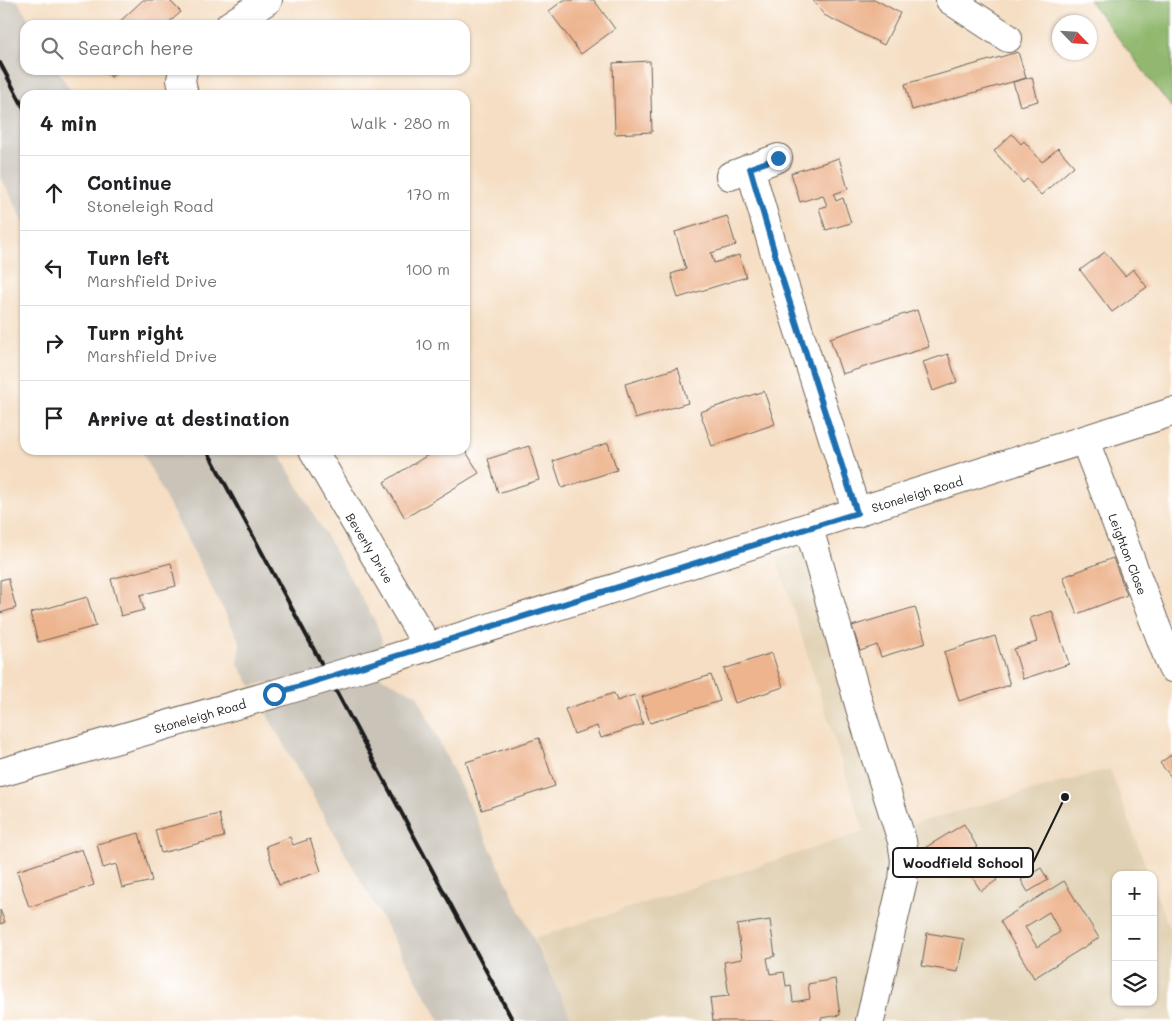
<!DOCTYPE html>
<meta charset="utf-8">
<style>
body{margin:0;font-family:Mali,sans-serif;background:#f2f2f2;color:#202124}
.controls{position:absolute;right:15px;bottom:15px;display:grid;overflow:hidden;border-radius:10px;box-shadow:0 1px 4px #0004}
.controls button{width:45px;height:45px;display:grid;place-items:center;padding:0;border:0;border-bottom:1px solid #e0e0e0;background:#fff;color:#202124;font:25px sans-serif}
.compass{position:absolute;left:1052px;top:15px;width:45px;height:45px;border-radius:50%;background:#fff;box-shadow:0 1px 4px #0004;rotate:115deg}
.stop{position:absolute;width:15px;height:15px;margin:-11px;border:4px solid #1f6fb2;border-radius:50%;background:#fff}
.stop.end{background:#1f6fb2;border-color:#fff;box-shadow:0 1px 5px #0008}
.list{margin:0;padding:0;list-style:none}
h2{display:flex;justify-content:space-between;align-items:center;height:65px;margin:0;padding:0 20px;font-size:21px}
h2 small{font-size:16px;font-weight:400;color:#757577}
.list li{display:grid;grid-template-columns:32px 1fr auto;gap:15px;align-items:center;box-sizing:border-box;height:75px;padding:0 20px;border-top:1px solid #e0e0e0}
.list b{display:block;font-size:19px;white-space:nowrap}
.list p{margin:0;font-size:16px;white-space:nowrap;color:#757577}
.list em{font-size:16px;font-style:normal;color:#757577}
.icon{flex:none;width:28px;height:28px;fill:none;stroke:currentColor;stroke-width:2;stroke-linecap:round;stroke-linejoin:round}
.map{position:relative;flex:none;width:1172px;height:1021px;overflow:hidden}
.search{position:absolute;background:#fff;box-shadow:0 1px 4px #0004;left:20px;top:20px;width:450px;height:55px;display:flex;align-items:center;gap:12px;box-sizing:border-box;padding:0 18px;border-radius:15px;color:#757577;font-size:19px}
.panel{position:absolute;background:#fff;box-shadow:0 1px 4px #0004;left:20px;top:90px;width:450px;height:365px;border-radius:15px}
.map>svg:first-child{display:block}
</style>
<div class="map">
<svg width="1172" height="1021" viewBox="0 0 1172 1021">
<rect width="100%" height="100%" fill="#fff"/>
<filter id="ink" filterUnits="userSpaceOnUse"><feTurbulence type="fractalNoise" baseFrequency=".02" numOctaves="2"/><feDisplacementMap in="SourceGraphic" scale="10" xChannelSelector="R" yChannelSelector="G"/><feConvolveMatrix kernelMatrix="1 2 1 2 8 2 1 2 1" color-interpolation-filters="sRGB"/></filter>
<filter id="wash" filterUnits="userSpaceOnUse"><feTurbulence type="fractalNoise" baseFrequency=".0096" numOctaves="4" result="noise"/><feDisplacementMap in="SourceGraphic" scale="20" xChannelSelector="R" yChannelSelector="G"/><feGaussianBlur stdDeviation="1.12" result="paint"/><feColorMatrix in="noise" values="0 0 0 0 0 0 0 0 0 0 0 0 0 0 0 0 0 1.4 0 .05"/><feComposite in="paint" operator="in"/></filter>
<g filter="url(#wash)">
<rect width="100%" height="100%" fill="#f5dec3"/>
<polygon fill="#e1d1b4" points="821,544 909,825 1110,769 1149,875 1116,875 1116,1002 1153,1002 1153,886 1172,936 1172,1021 573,1021 535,938 864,832 777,559"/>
<g fill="#c9c3b8">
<polygon points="0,0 17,0 32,25 25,25 25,70 58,70 73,95 25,95 25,224 0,175"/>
<polygon points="141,450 277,450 376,623 382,641 381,647 369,654 374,664 382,678 417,695 573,1021 440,1021 266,713 280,706 268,682 251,686 238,664 240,642"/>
</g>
<polygon fill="#91b86e" stroke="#566a45" points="1089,0 1172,0 1172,108"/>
<g id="blocks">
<g fill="#edb48e" fill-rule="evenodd">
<polygon points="143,0 169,0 181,12 166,25 116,25"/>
<polygon points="564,0 594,0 615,29 581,54 549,11"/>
<polygon points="813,0 876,0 900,13 884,45 824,15"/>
<polygon points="1018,52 1026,78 912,110 905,84"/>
<polygon points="650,61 652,132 615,134 613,63"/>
<polygon points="105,70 118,70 111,77"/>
<polygon points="1032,77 1038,101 1020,106 1013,82"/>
<polygon points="1012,134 1021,144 1024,141 1042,162 1058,148 1074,166 1041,195 1027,179 1023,183 994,151"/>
<polygon points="839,158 848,189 834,194 836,201 843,198 851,223 826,230 819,208 827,206 823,195 800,202 791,173"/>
<polygon points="727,216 736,245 711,253 714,263 739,255 746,277 678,298 671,274 686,269 675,232"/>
<polygon points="1105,252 1125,276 1133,269 1147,287 1112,312 1080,270"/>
<polygon points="917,310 929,347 842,374 830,338"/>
<polygon points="948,354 957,382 933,391 923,362"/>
<polygon points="678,368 688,403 635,419 625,384"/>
<polygon points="764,391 775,424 712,446 700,412"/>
<polygon points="608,443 617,470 562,488 553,461"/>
<polygon points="529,446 539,480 498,493 488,459"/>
<polygon points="436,450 465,450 479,473 405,518 384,482"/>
<polygon points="1113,558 1127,595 1077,614 1063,577"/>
<polygon points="171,563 176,586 140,595 144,610 121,616 111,579"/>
<polygon points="8,578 16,608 0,613 0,580"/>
<polygon points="87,597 96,626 38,642 30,613"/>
<polygon points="915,607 926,643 881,657 877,645 860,651 852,626"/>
<polygon points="1052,611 1069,664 1023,679 1014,649 1037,642 1030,618"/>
<polygon points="995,636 1010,685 959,701 944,652"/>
<polygon points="772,653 783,687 735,703 724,669"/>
<polygon points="711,675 720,701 650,723 642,697"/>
<polygon points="614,693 617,701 634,695 643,724 601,738 597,726 574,734 565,709"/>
<polygon points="539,738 555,786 482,810 466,762"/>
<polygon points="1172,754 1172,778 1160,763"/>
<polygon points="219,814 224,837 161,853 155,830"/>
<polygon points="964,824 977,847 937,872 923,849"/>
<polygon points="139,833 152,881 122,888 116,864 103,868 97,844"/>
<polygon points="290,837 293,845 310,839 321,871 279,885 266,846"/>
<polygon points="82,849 94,885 29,907 17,871"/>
<polygon points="982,855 997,880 981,891 965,866"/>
<polygon points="1041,868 1048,880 1028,892 1021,880"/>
<path d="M1064,881L1099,938L1034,978L1000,921ZM1049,912L1060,932L1037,947L1025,927Z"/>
<polygon points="0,910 5,922 0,924"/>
<polygon points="770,920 775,956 767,958 770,974 784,972 786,986 791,985 793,1002 810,999 808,984 835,979 840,1015 821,1018 821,1021 713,1021 710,998 729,996 724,962 742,959 737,925"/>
<polygon points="927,933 964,939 958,972 922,966"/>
</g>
</g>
</g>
<g filter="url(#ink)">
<use href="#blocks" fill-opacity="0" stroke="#686056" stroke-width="1"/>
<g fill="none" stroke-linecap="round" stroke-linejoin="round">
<defs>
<g id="minor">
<polyline points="950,0 1008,38"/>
<polyline points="230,25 268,0"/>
<polyline points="183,70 181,80 184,95"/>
<polyline points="750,168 781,275 857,513"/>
<polyline points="730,176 778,158"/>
<polyline points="1085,441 1172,668"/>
<polyline points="313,450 428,647"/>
<polyline points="809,528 860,708 902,841 905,860 903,880 870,1021"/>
<polyline points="374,664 1172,412"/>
<polyline points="0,773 274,694"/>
</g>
</defs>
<use href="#minor" stroke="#686056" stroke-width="30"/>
<use href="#minor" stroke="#fff" stroke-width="28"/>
<g stroke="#1c1c1c" stroke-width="4">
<polyline points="0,63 25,110"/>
<polyline points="207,450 513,1021"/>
</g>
<defs>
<polyline id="minor-bridge" points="274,694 374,664"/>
</defs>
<use href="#minor-bridge" stroke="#686056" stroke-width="30" stroke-linecap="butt"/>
<use href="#minor-bridge" stroke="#fff" stroke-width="28"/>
</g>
</g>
<g fill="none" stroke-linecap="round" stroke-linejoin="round" filter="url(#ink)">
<polyline stroke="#1f6fb2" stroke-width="6" points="274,694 857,513 781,275 750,168 778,158"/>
</g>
<g text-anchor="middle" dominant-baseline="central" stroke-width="4" stroke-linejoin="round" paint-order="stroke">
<g font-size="12" fill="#1c1c1c" stroke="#fff">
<text transform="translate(917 494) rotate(-17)">Stoneleigh Road</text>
<text transform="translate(370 548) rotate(59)">Beverly Drive</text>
<text transform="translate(1128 554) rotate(69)">Leighton Close</text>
<text transform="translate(200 716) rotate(-16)">Stoneleigh Road</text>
</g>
</g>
<path fill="none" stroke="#1c1c1c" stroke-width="2" d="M1065 797L1033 863"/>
<circle fill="#1c1c1c" stroke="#fff" stroke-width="2" cx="1065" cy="797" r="5"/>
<rect fill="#fff" stroke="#1c1c1c" stroke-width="2" x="893" y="848" width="140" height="29" rx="5"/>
<g font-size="14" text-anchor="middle" font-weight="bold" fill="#1c1c1c">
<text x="963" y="868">Woodfield School</text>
</g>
</svg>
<div class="controls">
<button>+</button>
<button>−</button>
<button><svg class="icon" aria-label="layers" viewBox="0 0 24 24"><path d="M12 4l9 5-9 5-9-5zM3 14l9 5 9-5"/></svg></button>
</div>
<svg class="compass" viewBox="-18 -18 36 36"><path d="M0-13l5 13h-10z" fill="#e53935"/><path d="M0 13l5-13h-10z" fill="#757577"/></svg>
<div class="stop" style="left:274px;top:694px"></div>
<div class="stop end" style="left:778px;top:158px"></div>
<div class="search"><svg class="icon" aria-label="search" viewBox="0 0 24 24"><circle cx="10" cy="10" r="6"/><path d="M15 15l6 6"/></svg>Search here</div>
<section class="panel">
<h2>4 min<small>Walk · 280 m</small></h2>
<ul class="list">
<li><svg class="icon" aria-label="ahead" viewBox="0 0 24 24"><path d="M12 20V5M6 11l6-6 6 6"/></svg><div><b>Continue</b><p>Stoneleigh Road</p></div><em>170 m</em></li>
<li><svg class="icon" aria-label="left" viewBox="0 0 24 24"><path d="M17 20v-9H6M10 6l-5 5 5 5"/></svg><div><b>Turn left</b><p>Marshfield Drive</p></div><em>100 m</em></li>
<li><svg class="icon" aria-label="right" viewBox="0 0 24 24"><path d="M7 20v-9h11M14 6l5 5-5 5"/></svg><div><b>Turn right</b><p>Marshfield Drive</p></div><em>10 m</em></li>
<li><svg class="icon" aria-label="arrive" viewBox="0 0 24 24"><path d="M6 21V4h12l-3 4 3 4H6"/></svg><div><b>Arrive at destination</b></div></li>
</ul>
</section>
</div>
